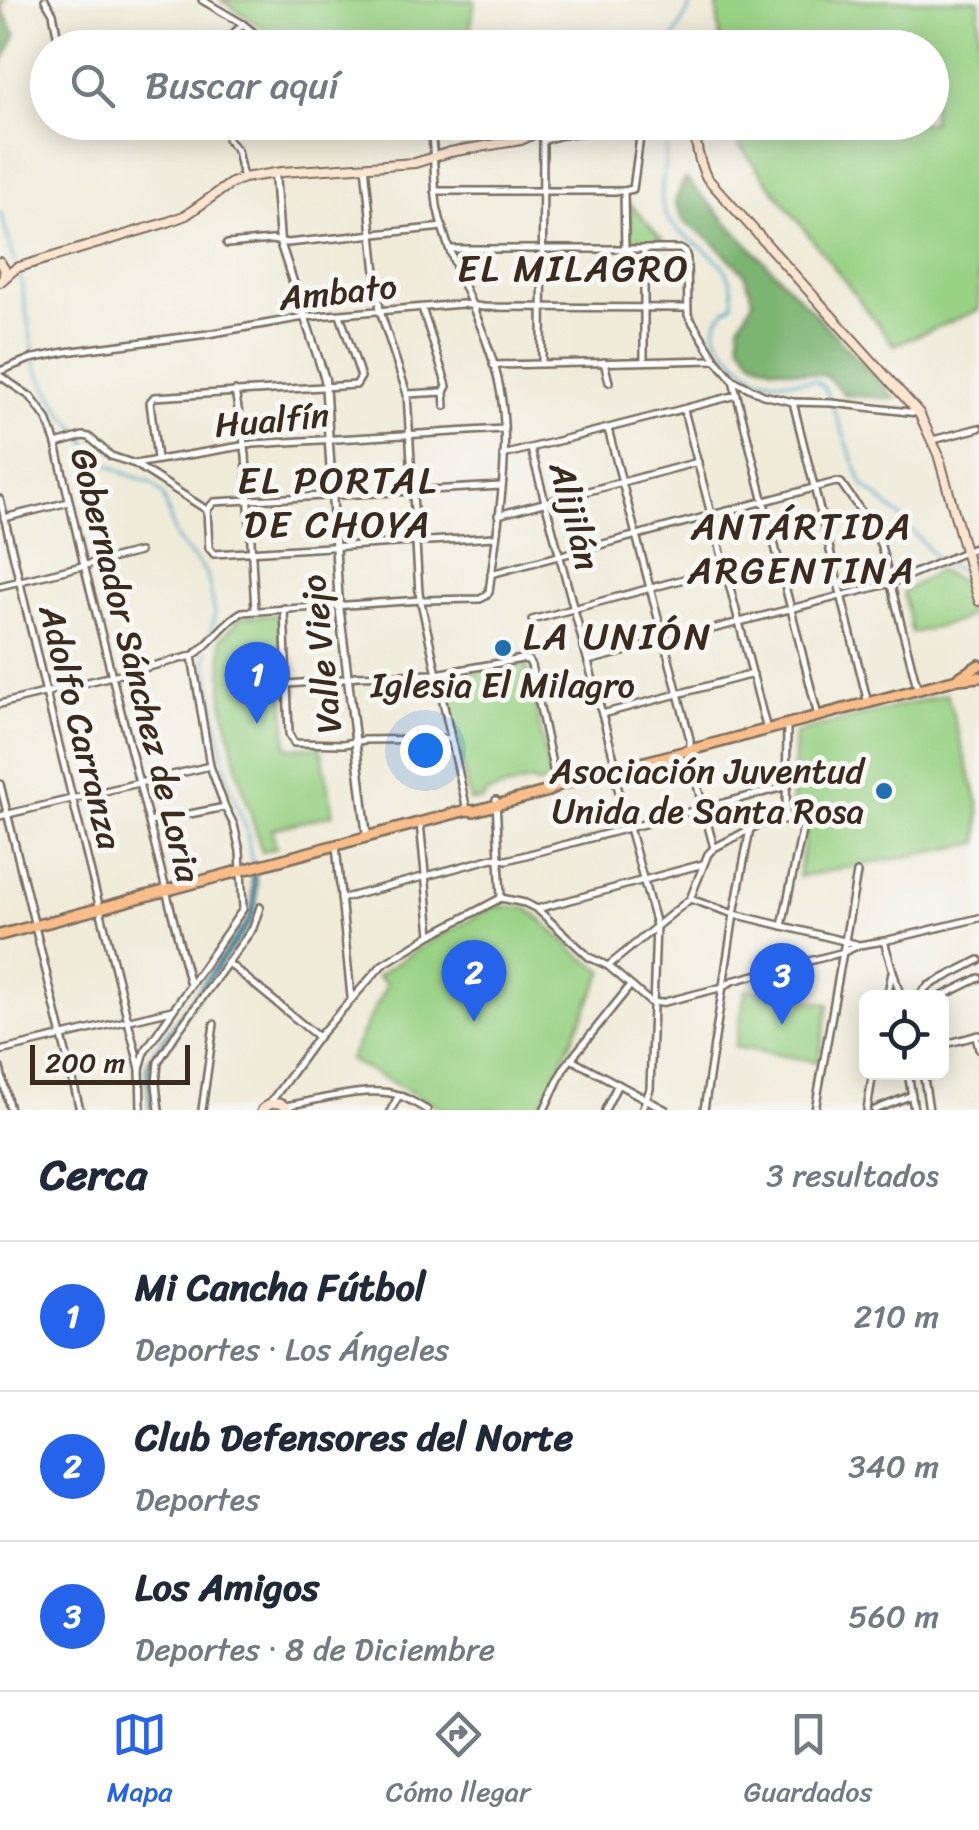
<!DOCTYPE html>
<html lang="es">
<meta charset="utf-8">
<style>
body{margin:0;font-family:Sriracha,sans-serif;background:#f6f6f7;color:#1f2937}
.controls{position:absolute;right:30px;bottom:30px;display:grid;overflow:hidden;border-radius:15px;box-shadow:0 5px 25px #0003}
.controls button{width:90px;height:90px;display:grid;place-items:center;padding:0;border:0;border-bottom:2px solid #e0e1e3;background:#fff;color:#1f2937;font:50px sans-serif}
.scale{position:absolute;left:30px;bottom:25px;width:160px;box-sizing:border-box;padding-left:10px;border:5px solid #3b2a1e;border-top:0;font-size:28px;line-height:35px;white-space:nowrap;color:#3b2a1e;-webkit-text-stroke:8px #f6f6f2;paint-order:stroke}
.you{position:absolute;left:425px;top:750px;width:35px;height:35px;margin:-25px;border:8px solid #fff;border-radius:50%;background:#1a73e8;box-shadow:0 0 0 15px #1a73e833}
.badge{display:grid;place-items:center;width:65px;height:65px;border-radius:50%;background:#2563eb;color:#fff;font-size:32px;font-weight:700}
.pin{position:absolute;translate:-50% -82px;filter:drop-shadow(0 2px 5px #0008)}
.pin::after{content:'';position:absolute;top:52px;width:35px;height:30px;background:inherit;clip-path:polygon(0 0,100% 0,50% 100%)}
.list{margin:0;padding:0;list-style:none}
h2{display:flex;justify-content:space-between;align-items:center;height:130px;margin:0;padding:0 40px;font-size:42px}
h2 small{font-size:32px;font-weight:400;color:#747a83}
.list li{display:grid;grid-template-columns:65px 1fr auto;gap:30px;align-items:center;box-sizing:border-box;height:150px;padding:0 40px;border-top:2px solid #e0e1e3}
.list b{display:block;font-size:38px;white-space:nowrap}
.list p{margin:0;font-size:32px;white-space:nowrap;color:#747a83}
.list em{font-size:32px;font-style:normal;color:#747a83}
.icon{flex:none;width:55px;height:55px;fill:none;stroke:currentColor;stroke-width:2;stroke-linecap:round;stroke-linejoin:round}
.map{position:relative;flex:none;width:979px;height:1110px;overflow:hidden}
.search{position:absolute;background:#fff;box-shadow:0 5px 25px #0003;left:30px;right:30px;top:30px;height:110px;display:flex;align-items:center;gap:25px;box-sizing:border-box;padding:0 35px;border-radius:55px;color:#747a83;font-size:38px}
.sheet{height:580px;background:#fff}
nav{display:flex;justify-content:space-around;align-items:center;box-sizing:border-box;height:140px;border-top:2px solid #e0e1e3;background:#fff;font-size:28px;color:#747a83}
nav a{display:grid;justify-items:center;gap:5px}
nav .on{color:#2563eb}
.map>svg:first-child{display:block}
</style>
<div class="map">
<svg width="979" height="1110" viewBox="0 0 979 1110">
<rect width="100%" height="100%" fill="#f6f6f2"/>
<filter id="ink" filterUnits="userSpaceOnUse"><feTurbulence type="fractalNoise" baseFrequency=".01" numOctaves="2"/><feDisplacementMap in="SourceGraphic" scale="20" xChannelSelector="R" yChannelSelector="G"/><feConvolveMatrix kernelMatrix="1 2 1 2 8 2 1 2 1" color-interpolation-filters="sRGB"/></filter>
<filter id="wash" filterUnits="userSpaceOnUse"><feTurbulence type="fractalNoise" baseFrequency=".0048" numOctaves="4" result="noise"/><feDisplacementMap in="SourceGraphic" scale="40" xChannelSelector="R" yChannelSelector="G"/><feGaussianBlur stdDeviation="2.25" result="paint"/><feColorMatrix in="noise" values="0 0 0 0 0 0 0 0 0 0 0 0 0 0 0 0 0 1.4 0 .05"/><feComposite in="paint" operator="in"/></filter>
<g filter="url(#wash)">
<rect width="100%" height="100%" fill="#f0ebd9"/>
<g fill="#9ad285" stroke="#6a7e52" stroke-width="2.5">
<polygon points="221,0 475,0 468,44 462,47 292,47"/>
<polygon points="719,0 979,0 979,310 894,345 733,137 731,123 932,122 932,48 721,47 717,11"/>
<polygon points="630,204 666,244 630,244"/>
<polygon points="937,571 964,582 969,600 970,615 956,622 912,633 903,592"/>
<polygon points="277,615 280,617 287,748 321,747 333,814 272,829 276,848 262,852 239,775 223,702 221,639 241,617"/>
<polygon points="521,663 527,667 551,781 537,785 532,781 486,793 483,800 470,801 442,678"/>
<polygon points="947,694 979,807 979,843 798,877 809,815 791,813 795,733"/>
<polygon points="495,906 523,907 530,910 579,955 604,971 539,1110 445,1110 349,1060 387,984 377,976 419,948"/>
<polygon points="746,989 829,1004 818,1062 735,1047"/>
</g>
<g fill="#7bb472" stroke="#5b6f48" stroke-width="2.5">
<polygon points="0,0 5,0 0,5 16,35 0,67"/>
<polygon points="685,178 896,399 845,395 826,376 773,367 754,360 740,343 739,325 753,301 745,274 712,241 684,222 675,202"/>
</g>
<path fill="#4aa7c8" stroke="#426873" stroke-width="2.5" d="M251,874H255C258,891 258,904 252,921L154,1059L151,1069L154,1110H149L146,1068L150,1056L248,919L253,901Z"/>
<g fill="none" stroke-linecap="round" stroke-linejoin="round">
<g stroke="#4aa7c8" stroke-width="2.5">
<polyline points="673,48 675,36 694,0"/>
<polyline points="0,97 0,111"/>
<path d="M670,122C669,143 658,192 663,208C676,249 738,246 733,304C704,325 715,339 736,360C744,367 751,374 762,377C778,383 800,380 817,381L825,389L830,400"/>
<polyline points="0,212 16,263"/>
<polyline points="19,271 37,370 63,413 83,436 96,457 122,472 152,483 163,495 176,538 207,574 215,612 210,637"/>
<polyline points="833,407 863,485 900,516 939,562 962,571"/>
<polyline points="207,651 206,658 228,780 247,831 252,864"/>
</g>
</g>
</g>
<g filter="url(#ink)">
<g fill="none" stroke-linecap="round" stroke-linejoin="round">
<defs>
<g id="minor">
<polyline points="45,0 53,13 59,45"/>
<polyline points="202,0 243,24 273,48"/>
<polyline points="230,48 233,34 243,24"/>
<polyline points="227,122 228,140 237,150 243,178"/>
<path d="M543,141C573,128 609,133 642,132"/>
<polyline points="365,166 380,311 407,394 419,593 467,810"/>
<polyline points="435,191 624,191"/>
<polyline points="624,191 633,189 642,122"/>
<polyline points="624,191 625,249"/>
<polyline points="227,244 272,240 287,243 443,227"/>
<polyline points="451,249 680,249 685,252 687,258 688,315 716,360 733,380 763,395 793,402 832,403 917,413"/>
<polyline points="422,308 447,386 444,392 445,406"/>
<polyline points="644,361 644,249"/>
<polyline points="604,362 609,382"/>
<polyline points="542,364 543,132"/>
<polyline points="493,365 715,360"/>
<polyline points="0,371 30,359 65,352 208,334 304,317 462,304 483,307 686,308"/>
<polyline points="0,376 31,397 47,419 56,444 84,565 190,985"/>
<polyline points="733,380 818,716"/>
<polyline points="235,391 246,455 255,610"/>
<polyline points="407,394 444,392"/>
<polyline points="793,402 868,703"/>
<polyline points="684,410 767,730"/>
<polyline points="608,429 690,739 690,759 714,848"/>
<polyline points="933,440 979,428"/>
<polyline points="56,444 83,436 89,437 111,456 135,464 253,444 503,429"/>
<polyline points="531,449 614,759 616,781 656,925 650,1089 642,1110"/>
<polyline points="503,455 737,395"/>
<polyline points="157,459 150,402 154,397 356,385 361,377 340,315"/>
<polyline points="135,464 207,510"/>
<polyline points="0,499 46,693 140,1069"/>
<polyline points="498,515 698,462"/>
<polyline points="4,518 69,502"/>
<polyline points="495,537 214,554 209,548 207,510 214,502 501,486"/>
<polyline points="491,574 836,482 841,483 872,527 881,546 917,687"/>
<polyline points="0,586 139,552"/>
<polyline points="284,608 289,734 294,743 344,744 364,740 450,739"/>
<polyline points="532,620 725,568"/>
<polyline points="588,661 891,583 979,546"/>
<polyline points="288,684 338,680 356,676 436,674 522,659 528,660 531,665 556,783"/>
<path d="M0,704L192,656C212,644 222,623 242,612L421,600L480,599L486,596L489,592C497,527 513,448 499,384C486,324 451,270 438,210C434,197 434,138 431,134C427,128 418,125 411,122"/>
<polyline points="602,714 753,674"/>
<polyline points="0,784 80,1110"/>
<polyline points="496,800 501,898"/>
<polyline points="0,816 210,766"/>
<polyline points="786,819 787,725"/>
<polyline points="149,822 225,807"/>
<polyline points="420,823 431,934"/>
<polyline points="336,846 351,997"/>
<polyline points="341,899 493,858 507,860 788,786"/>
<polyline points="690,899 734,914 856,944"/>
<polyline points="537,909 703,864"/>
<polyline points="884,941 901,998"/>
<polyline points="228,963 318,1037"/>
<polyline points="608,966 690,899 708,854 714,848 758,825 798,818 802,821 803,826 782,926"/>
<polyline points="887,998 892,972"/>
<polyline points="916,998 928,986 979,960"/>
<polyline points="938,998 979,978"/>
<polyline points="976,1036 979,1049"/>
<polyline points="942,1045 979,1035"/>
<polyline points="0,1051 172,1010"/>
<polyline points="571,1059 666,1110"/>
<polyline points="0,1068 10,1110"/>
<polyline points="908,1072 914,1110"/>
<polyline points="923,1072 929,1110"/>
<polyline points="270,1103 318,1037 382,965 431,935 501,898 525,903 537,909 589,957 608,966 650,1002 661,1003 723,987 732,981 844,952 859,945 884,941 979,918"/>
<path d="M285,1106C316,1101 368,1085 398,1095C408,1098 418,1105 427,1110"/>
<polyline points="141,1110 140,1069 145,1051 243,909 240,851 234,825 225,807 210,766 192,656"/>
<polyline points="159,1110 156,1084 158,1062 178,1031 253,928 260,907"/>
<polyline points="202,1110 214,1024"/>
<polyline points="391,1110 399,1095"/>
<polyline points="544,1110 564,1068 630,986"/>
<polyline points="605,1110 618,1084"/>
<polyline points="704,1110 734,914 750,829"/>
<polyline points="815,1110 857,873"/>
<polyline points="867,1110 873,1072"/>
<polyline points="875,1110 912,1095"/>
</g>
<polyline id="tertiary" points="275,173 280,242 325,379 339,605 367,837"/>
<g id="secondary">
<path d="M695,122C695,142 698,161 707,178L919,413L938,454L979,601"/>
<polyline points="0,262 5,270 3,279"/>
<polyline points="0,282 16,268 168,222 186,215 230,184 243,178 282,172 415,163 450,152 521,140 559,122"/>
<path d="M262,1110C271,1101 281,1101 289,1110"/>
</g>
<g id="primary">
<polyline points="960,677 979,665"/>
<polyline points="551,787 957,679 979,677"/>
<polyline points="0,935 467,810 474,811 549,791 557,786"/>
</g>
</defs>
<use href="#minor" stroke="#7a6e5f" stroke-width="10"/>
<use href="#tertiary" stroke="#7a6e5f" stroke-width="11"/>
<use href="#secondary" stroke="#7a6e5f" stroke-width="12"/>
<use href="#primary" stroke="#7a6e5f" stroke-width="14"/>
<use href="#minor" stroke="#fff" stroke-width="5"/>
<use href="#tertiary" stroke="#fff" stroke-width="6"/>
<use href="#secondary" stroke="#fce5d0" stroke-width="8"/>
<use href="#primary" stroke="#f8bd89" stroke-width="9"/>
</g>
</g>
<g fill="#1f6fb2" stroke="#f6f6f2" stroke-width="4">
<circle cx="503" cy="648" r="10"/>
<circle cx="884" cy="791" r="10"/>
</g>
<g text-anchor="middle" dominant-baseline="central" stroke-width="10" stroke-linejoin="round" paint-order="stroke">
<g font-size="35" fill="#3b2a1e" stroke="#f6f6f2">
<text transform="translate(338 292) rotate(-6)">Ambato</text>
<text transform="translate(272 420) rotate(-5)">Hualfín</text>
<text transform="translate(575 516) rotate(75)">Alijilán</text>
<text transform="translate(321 654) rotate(-96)">Valle Viejo</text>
<text transform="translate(136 665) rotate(76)">Gobernador Sánchez de Loria</text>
<text transform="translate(81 727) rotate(76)">Adolfo Carranza</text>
</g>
<g font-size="35" fill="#3b2a1e" stroke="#f6f6f2">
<text x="503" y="685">Iglesia El Milagro</text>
<text x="864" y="771" text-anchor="end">Asociación Juventud<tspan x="864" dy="40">Unida de Santa Rosa</tspan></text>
</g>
<g font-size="38" letter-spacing="2.5" fill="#3b2a1e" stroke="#f6f6f2">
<text x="574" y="268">EL MILAGRO</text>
<text x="338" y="480">EL PORTAL<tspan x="338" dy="44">DE CHOYA</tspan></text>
<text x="802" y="526">ANTÁRTIDA<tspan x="802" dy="44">ARGENTINA</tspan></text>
<text x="618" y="636">LA UNIÓN</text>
</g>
</g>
</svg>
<div class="controls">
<button><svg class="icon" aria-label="locate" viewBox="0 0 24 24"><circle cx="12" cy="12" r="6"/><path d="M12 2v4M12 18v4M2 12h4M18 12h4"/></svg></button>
</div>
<div class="scale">200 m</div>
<div class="you"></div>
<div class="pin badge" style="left:257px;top:724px">1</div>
<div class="pin badge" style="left:474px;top:1022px">2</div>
<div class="pin badge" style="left:782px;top:1025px">3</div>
<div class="search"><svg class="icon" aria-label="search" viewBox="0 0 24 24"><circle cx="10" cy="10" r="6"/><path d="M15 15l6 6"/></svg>Buscar aquí</div>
</div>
<section class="sheet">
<h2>Cerca<small>3 resultados</small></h2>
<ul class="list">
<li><span class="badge">1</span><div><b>Mi Cancha Fútbol</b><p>Deportes · Los Ángeles</p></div><em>210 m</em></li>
<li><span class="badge">2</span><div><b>Club Defensores del Norte</b><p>Deportes</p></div><em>340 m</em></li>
<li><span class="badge">3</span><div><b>Los Amigos</b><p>Deportes · 8 de Diciembre</p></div><em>560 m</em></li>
</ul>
</section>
<nav>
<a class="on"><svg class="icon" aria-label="map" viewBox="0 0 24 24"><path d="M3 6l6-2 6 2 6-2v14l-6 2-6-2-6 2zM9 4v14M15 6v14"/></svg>Mapa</a>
<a><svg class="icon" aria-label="directions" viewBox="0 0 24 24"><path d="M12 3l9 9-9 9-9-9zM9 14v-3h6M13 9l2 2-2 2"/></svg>Cómo llegar</a>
<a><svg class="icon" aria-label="saved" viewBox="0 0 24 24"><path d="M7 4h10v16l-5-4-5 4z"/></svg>Guardados</a>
</nav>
